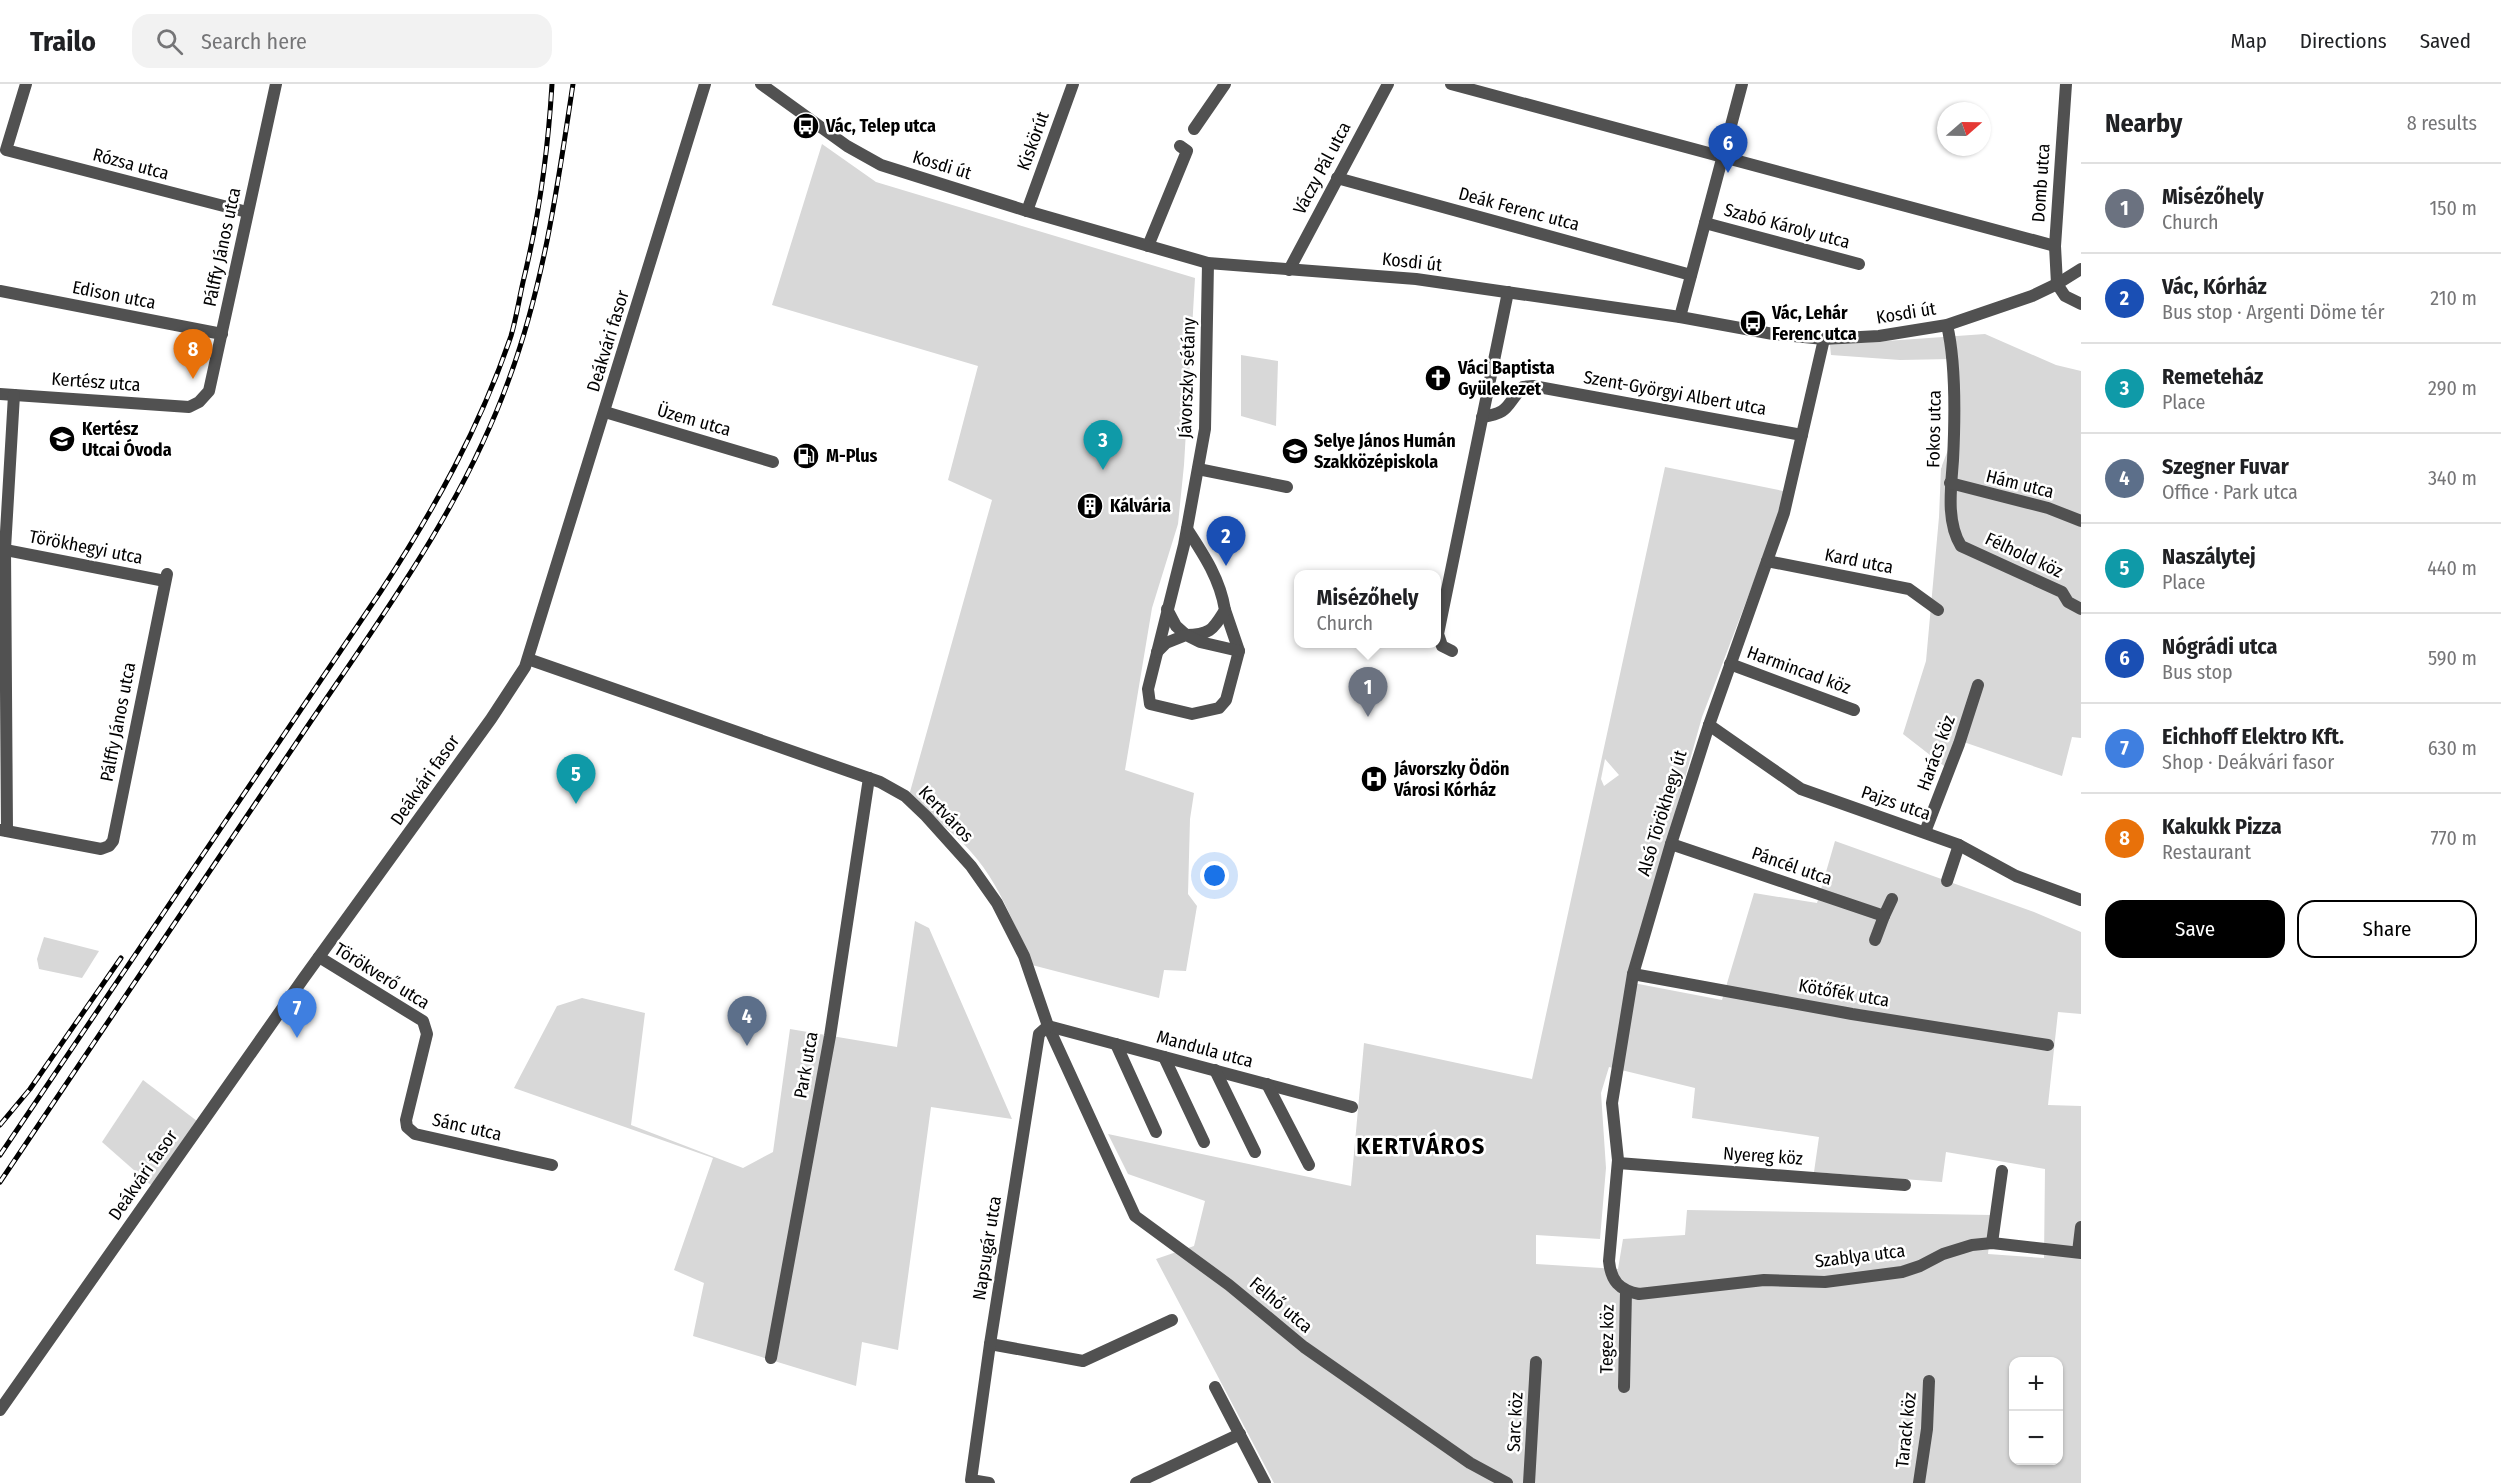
<!DOCTYPE html>
<meta charset="utf-8">
<style>
body{margin:0;font-family:"Fira Sans Condensed",sans-serif;background:#f2f2f2;color:#202124}
.controls{position:absolute;right:18px;bottom:18px;display:grid;overflow:hidden;border-radius:12px;box-shadow:0 2px 4px #0004}
.controls button{width:54px;height:54px;display:grid;place-items:center;padding:0;border:0;border-bottom:2px solid #e0e0e0;background:#fff;color:#202124;font:30px sans-serif}
.compass{position:absolute;left:1937px;top:18px;width:54px;height:54px;border-radius:50%;background:#fff;box-shadow:0 2px 4px #0004;rotate:70deg}
.you{position:absolute;left:1215px;top:792px;width:21px;height:21px;margin:-15px;border:4px solid #fff;border-radius:50%;background:#1a73e8;box-shadow:0 0 0 9px #1a73e833}
.badge{display:grid;place-items:center;width:39px;height:39px;border-radius:50%;background:#000;color:#fff;font-size:20px;font-weight:700}
.pin{position:absolute;translate:-50% -50px;filter:drop-shadow(0 2px 3px #0008)}
.pin::after{content:'';position:absolute;top:32px;width:21px;height:18px;background:inherit;clip-path:polygon(0 0,100% 0,50% 100%)}
.popup{position:absolute;left:1294px;top:486px;width:147px;height:78px;box-sizing:border-box;display:grid;place-content:center;border-radius:12px;background:#fff;filter:drop-shadow(0 2px 4px #0005);font-size:20px;white-space:nowrap;color:#757577}
.popup b{font-size:22px;color:#202124}
.popup::after{content:'';position:absolute;left:50%;top:100%;margin-left:-12px;border:12px solid transparent;border-top-color:#fff}
.list{margin:0;padding:0;list-style:none}
h2{display:flex;justify-content:space-between;align-items:center;height:78px;margin:0;padding:0 24px;font-size:26px}
h2 small{font-size:20px;font-weight:400;color:#757577}
.list li{display:grid;grid-template-columns:39px 1fr auto;gap:18px;align-items:center;box-sizing:border-box;height:90px;padding:0 24px;border-top:2px solid #e0e0e0}
.list b{display:block;font-size:22px;white-space:nowrap}
.list p{margin:0;font-size:20px;white-space:nowrap;color:#757577}
.list em{font-size:20px;font-style:normal;color:#757577}
.actions{display:flex;gap:12px;padding:18px 24px}
.actions a{flex:1;padding:14px 0;border:2px solid #000;border-radius:18px;text-align:center;font-size:21px;color:#000}
.actions .main{background:#000;color:#fff}
.icon{flex:none;width:33px;height:33px;fill:none;stroke:currentColor;stroke-width:2;stroke-linecap:round;stroke-linejoin:round}
.map{position:relative;flex:none;width:2081px;height:1399px;overflow:hidden}
header{display:flex;align-items:center;gap:36px;box-sizing:border-box;height:84px;padding:0 30px;background:#fff;border-bottom:2px solid #e0e0e0}
header strong{font-size:28px}
nav{display:flex;gap:33px;margin-inline-start:auto;font-size:21px}
.search{width:420px;height:54px;background:#f2f2f2;display:flex;align-items:center;gap:15px;box-sizing:border-box;padding:0 21px;border-radius:18px;color:#757577;font-size:22px}
main{display:flex}
aside{flex:1;background:#fff}
.map>svg:first-child{display:block}
</style>
<header>
<strong>Trailo</strong>
<div class="search"><svg class="icon" aria-label="search" viewBox="0 0 24 24"><circle cx="10" cy="10" r="6"/><path d="M15 15l6 6"/></svg>Search here</div>
<nav><a>Map</a><a>Directions</a><a>Saved</a></nav>
</header>
<main>
<div class="map">
<svg width="2081" height="1399" viewBox="0 0 2081 1399">
<rect width="100%" height="100%" fill="#fff"/>
<g fill="#d8d8d8" fill-rule="evenodd">
<path d="M822,60L876,98L1195,194L1184,381L1178,440L1152,524L1125,686L1194,709L1190,735L1188,810L1197,822L1186,887L1164,886L1159,914L1032,881C1016,845 1002,806 977,775C958,751 933,733 908,715L992,416L948,396L978,282L772,221Z"/>
<polygon points="1985,250 2056,281 2081,287 2081,654 2072,653 2062,692 1955,655 1948,685 1903,650 1926,577 1939,433 1941,384 1948,366 1950,275 1900,276 1831,271 1830,261"/>
<polygon points="1241,271 1278,277 1276,342 1241,332"/>
<path d="M1665,383L1788,408L1702,633L1628,898L1722,916L1754,809L1817,819L1835,757L2034,828L2081,848V930L2058,928L2048,1021L2081,1022V1399H1274L1156,1175L1194,1162L1205,1117L1128,1090L1108,1050L1351,1102L1364,959L1532,995ZM1605,675L1619,691L1604,702L1601,695ZM1609,983L1695,1004L1692,1034L1819,1053L1814,1088L1942,1098L1946,1068L2045,1085L2044,1174L1988,1170L1992,1131L1687,1126L1685,1151L1623,1155L1618,1185L1536,1180V1151L1600,1155L1606,1084L1601,1009ZM2014,1278H2058V1376H2014Z"/>
<polygon points="915,837 929,844 1012,1035 931,1023 898,1266 862,1258 856,1302 693,1252 704,1199 674,1186 713,1074 514,1004 557,922 582,914 645,929 631,1041 743,1084 773,1068 790,945 897,963"/>
<polygon points="44,853 99,867 82,894 39,885 37,875"/>
<polygon points="143,996 197,1037 152,1102 102,1058"/>
</g>
<g fill="none" stroke-linecap="round" stroke-linejoin="round">
<g stroke="#515151" stroke-width="12">
<polyline points="26,0 6,66 247,128"/>
<polyline points="1451,0 2055,162"/>
<polyline points="2066,0 2055,162 2057,200 2065,212 2081,220"/>
<polyline points="1194,45 1225,0"/>
<polyline points="1337,94 1691,191"/>
<polyline points="1027,127 1073,0"/>
<polyline points="1705,139 1859,180"/>
<polyline points="1148,162 1187,67 1180,62"/>
<polyline points="1208,179 1205,345 1184,461 1148,605 1150,620 1192,630 1219,624 1226,616 1239,567 1225,526"/>
<polyline points="1289,186 1388,0"/>
<polyline points="0,207 222,250"/>
<polyline points="1680,233 1742,0"/>
<path d="M1947,241C1956,279 1955,336 1953,376C1951,404 1946,438 1961,462L2062,508L2068,518L2081,525"/>
<path d="M1824,255L1784,429L1709,641L1671,760L1633,890L1612,1019L1618,1076L1609,1177C1611,1197 1619,1206 1639,1210L1764,1196L1825,1198L1902,1188L1920,1182L1943,1170L1972,1161L1992,1159L2081,1169"/>
<polyline points="0,310 189,323 199,318 209,307 276,0"/>
<polyline points="605,328 773,378"/>
<path d="M1482,333C1511,329 1505,321 1523,303L1533,302L1802,351"/>
<polyline points="1198,385 1287,403"/>
<polyline points="1950,399 2048,424 2081,437"/>
<polyline points="0,465 165,497"/>
<polyline points="1767,477 1909,505 1938,526"/>
<path d="M1167,525L1176,542L1186,551C1211,551 1213,545 1225,526C1220,495 1204,471 1187,445"/>
<polyline points="1452,567 1442,562 1438,550 1508,208"/>
<polyline points="1157,568 1166,559 1186,551 1200,558 1239,567"/>
<polyline points="528,575 880,698 905,712 926,732 971,782 997,819 1024,872 1048,942 1135,1132 1229,1201 1304,1263 1470,1379 1507,1399"/>
<polyline points="1730,580 1854,626"/>
<polyline points="1709,641 1801,705 1959,761 2016,792 2081,816"/>
<polyline points="1,746 101,765 109,762 113,757 167,490"/>
<polyline points="7,747 5,465 14,311"/>
<polyline points="1925,748 1959,660 1978,601"/>
<polyline points="1671,760 1884,832 1892,815"/>
<polyline points="1947,797 1959,761"/>
<polyline points="1875,856 1884,832"/>
<polyline points="319,873 423,937 427,950 406,1036 407,1043 415,1050 552,1081"/>
<polyline points="1633,890 1852,930 2048,961"/>
<polyline points="1048,942 1352,1023"/>
<polyline points="1116,960 1156,1048"/>
<polyline points="1164,973 1204,1058"/>
<polyline points="1215,986 1255,1068"/>
<polyline points="1267,1000 1309,1081"/>
<polyline points="1618,1079 1905,1101"/>
<polyline points="1992,1159 2002,1087"/>
<polyline points="2078,1168 2081,1143"/>
<polyline points="990,1260 1083,1277 1172,1236"/>
<polyline points="771,1274 830,952 869,694"/>
<polyline points="1215,1303 1265,1399"/>
<polyline points="1624,1303 1626,1207"/>
<polyline points="989,1399 971,1396 990,1260 1039,950 1048,942"/>
<polyline points="1136,1399 1240,1350"/>
<polyline points="1529,1399 1536,1278"/>
<polyline points="1919,1399 1927,1345 1929,1297"/>
</g>
<g stroke="#515151" stroke-width="12">
<polyline points="761,0 847,62 881,81 1027,127 1208,179 1416,195 1680,233 1773,250 1824,255 1879,252 1947,241 2032,212 2057,200 2081,185"/>
<polyline points="0,1326 303,895 491,635 525,583 705,0"/>
</g>
<defs>
<g id="rail">
<polyline points="0,1041 30,1005 121,874"/>
<path d="M0,1071L381,507C434,426 480,343 511,252C516,235 519,216 523,198C539,133 548,67 552,0"/>
<path d="M0,1098C102,946 205,795 307,643C382,532 463,423 509,295C544,200 558,100 573,0"/>
</g>
</defs>
<use href="#rail" stroke="#000" stroke-width="5"/>
<use href="#rail" stroke="#fff" stroke-width="3" stroke-dasharray="9" stroke-linecap="butt"/>
</g>
<defs>
<symbol id="bus-disc" viewBox="-11 -11 22 22"><circle r="9.5" fill="#000" stroke="#fff"/><path d="M-5-6H5V4H4V6H2V4H-2V6H-4V4H-5ZM-3.5-4V0h7V-4ZM-3.5 1.2v1.5H-2V1.2ZM2 1.2v1.5H3.5V1.2Z" fill="#fff"/></symbol>
<symbol id="church-disc" viewBox="-11 -11 22 22"><circle r="9.5" fill="#000" stroke="#fff"/><path d="M-1.2-6h2.4v3.5h3.3v2.4h-3.3V6h-2.4V-.1h-3.3v-2.4h3.3Z" fill="#fff"/></symbol>
<symbol id="school-disc" viewBox="-11 -11 22 22"><circle r="9.5" fill="#000" stroke="#fff"/><path d="M0-5L7-2L0 1L-7-2ZM-4 1L0 2.5L4 1V4Q0 6-4 4Z" fill="#fff"/></symbol>
<symbol id="fuel-disc" viewBox="-11 -11 22 22"><circle r="9.5" fill="#000" stroke="#fff"/><path d="M-5.5-6h7V0h2V4h1.3V-2.5L3-4.5l.8-.8L6-3V5H2.5V1h-1V6h-7ZM-4.2-4.7v3.2H.2V-4.7Z" fill="#fff"/></symbol>
<symbol id="building-disc" viewBox="-11 -11 22 22"><circle r="9.5" fill="#000" stroke="#fff"/><path d="M-4-6H4V6H1V3H-1V6H-4ZM-2.5-4.3h1.7v1.8h-1.7ZM.8-4.3h1.7v1.8H.8ZM-2.5-1h1.7V.8h-1.7ZM.8-1h1.7V.8H.8Z" fill="#fff"/></symbol>
<symbol id="hospital-disc" viewBox="-11 -11 22 22"><circle r="9.5" fill="#000" stroke="#fff"/><path d="M-5-5h3v3.5h4V-5h3V5h-3V1.5h-4V5h-3Z" fill="#fff"/></symbol>
</defs>
<g fill-rule="evenodd">
<use href="#bus-disc" x="791" y="27" width="30" height="30"/>
<use href="#bus-disc" x="1738" y="224" width="30" height="30"/>
<use href="#church-disc" x="1423" y="279" width="30" height="30"/>
<use href="#school-disc" x="47" y="340" width="30" height="30"/>
<use href="#school-disc" x="1280" y="352" width="30" height="30"/>
<use href="#fuel-disc" x="791" y="357" width="30" height="30"/>
<use href="#building-disc" x="1075" y="407" width="30" height="30"/>
<use href="#hospital-disc" x="1359" y="680" width="30" height="30"/>
</g>
<g text-anchor="middle" dominant-baseline="central" stroke-width="5" stroke-linejoin="round" paint-order="stroke">
<g font-size="18" font-weight="bold" fill="#000" stroke="#fff" text-anchor="start">
<text x="826" y="42">Vác, Telep utca</text>
<text x="1772" y="229">Vác, Lehár<tspan x="1772" dy="21">Ferenc utca</tspan></text>
<text x="1458" y="284">Váci Baptista<tspan x="1458" dy="21">Gyülekezet</tspan></text>
<text x="82" y="345">Kertész<tspan x="82" dy="21">Utcai Óvoda</tspan></text>
<text x="1314" y="357">Selye János Humán<tspan x="1314" dy="21">Szakközépiskola</tspan></text>
<text x="826" y="372">M-Plus</text>
<text x="1110" y="422">Kálvária</text>
<text x="1394" y="685">Jávorszky Ödön<tspan x="1394" dy="21">Városi Kórház</tspan></text>
</g>
<g font-size="18" fill="#000" stroke="#fff">
<text transform="translate(1033 57) rotate(-70)">Kiskörút</text>
<text transform="translate(131 80) rotate(15)">Rózsa utca</text>
<text transform="translate(942 81) rotate(17)">Kosdi út</text>
<text transform="translate(1322 84) rotate(-62)">Váczy Pál utca</text>
<text transform="translate(2041 99) rotate(-86)">Domb utca</text>
<text transform="translate(1519 125) rotate(15)">Deák Ferenc utca</text>
<text transform="translate(1787 142) rotate(15)">Szabó Károly utca</text>
<text transform="translate(222 163) rotate(-78)">Pálffy János utca</text>
<text transform="translate(1412 178) rotate(6)">Kosdi út</text>
<text transform="translate(114 211) rotate(11)">Edison utca</text>
<text transform="translate(1906 229) rotate(-9)">Kosdi út</text>
<text transform="translate(608 257) rotate(-73)">Deákvári fasor</text>
<text transform="translate(1187 294) rotate(-88)">Jávorszky sétány</text>
<text transform="translate(96 298) rotate(4)">Kertész utca</text>
<text transform="translate(1675 309) rotate(10)">Szent-Györgyi Albert utca</text>
<text transform="translate(694 336) rotate(16)">Üzem utca</text>
<text transform="translate(1934 345) rotate(-89)">Fokos utca</text>
<text transform="translate(2020 400) rotate(14)">Hám utca</text>
<text transform="translate(86 463) rotate(11)">Törökhegyi utca</text>
<text transform="translate(2024 471) rotate(25)">Félhold köz</text>
<text transform="translate(1859 477) rotate(11)">Kard utca</text>
<text transform="translate(1799 586) rotate(20)">Harmincad köz</text>
<text transform="translate(118 638) rotate(-79)">Pálffy János utca</text>
<text transform="translate(1936 669) rotate(-70)">Harács köz</text>
<text transform="translate(425 696) rotate(-55)">Deákvári fasor</text>
<text transform="translate(1896 719) rotate(19)">Pajzs utca</text>
<text transform="translate(1662 729) rotate(-73)">Alsó Törökhegy út</text>
<text transform="translate(946 730) rotate(46)">Kertváros</text>
<text transform="translate(1792 782) rotate(19)">Páncél utca</text>
<text transform="translate(382 892) rotate(32)">Törökverő utca</text>
<text transform="translate(1844 909) rotate(10)">Kötőfék utca</text>
<text transform="translate(1205 965) rotate(15)">Mandula utca</text>
<text transform="translate(806 981) rotate(-80)">Park utca</text>
<text transform="translate(467 1043) rotate(13)">Sánc utca</text>
<text transform="translate(1763 1072) rotate(4)">Nyereg köz</text>
<text transform="translate(143 1091) rotate(-55)">Deákvári fasor</text>
<text transform="translate(987 1164) rotate(-81)">Napsugár utca</text>
<text transform="translate(1860 1172) rotate(-7)">Szablya utca</text>
<text transform="translate(1281 1221) rotate(40)">Felhő utca</text>
<text transform="translate(1607 1255) rotate(-89)">Tegez köz</text>
<text transform="translate(1515 1338) rotate(-87)">Sarc köz</text>
<text transform="translate(1906 1346) rotate(-84)">Tarack köz</text>
</g>
<g font-size="24" font-weight="bold" letter-spacing="1.5" fill="#000" stroke="#fff">
<text x="1421" y="1062">KERTVÁROS</text>
</g>
</g>
</svg>
<div class="controls">
<button>+</button>
<button>−</button>
</div>
<svg class="compass" viewBox="-18 -18 36 36"><path d="M0-13l5 13h-10z" fill="#e53935"/><path d="M0 13l5-13h-10z" fill="#757577"/></svg>
<div class="you"></div>
<div class="pin badge" style="left:1368px;top:633px;background:#6b7280">1</div>
<div class="popup"><b>Misézőhely</b>Church</div>
<div class="pin badge" style="left:1226px;top:482px;background:#1a4fb4">2</div>
<div class="pin badge" style="left:1103px;top:386px;background:#0f9aa8">3</div>
<div class="pin badge" style="left:747px;top:962px;background:#5c6f8a">4</div>
<div class="pin badge" style="left:576px;top:720px;background:#0f9aa8">5</div>
<div class="pin badge" style="left:1728px;top:89px;background:#1a4fb4">6</div>
<div class="pin badge" style="left:297px;top:954px;background:#3f7fe0">7</div>
<div class="pin badge" style="left:193px;top:295px;background:#e8710a">8</div>
</div>
<aside>
<h2>Nearby<small>8 results</small></h2>
<ul class="list">
<li><span class="badge" style="background:#6b7280">1</span><div><b>Misézőhely</b><p>Church</p></div><em>150 m</em></li>
<li><span class="badge" style="background:#1a4fb4">2</span><div><b>Vác, Kórház</b><p>Bus stop · Argenti Döme tér</p></div><em>210 m</em></li>
<li><span class="badge" style="background:#0f9aa8">3</span><div><b>Remeteház</b><p>Place</p></div><em>290 m</em></li>
<li><span class="badge" style="background:#5c6f8a">4</span><div><b>Szegner Fuvar</b><p>Office · Park utca</p></div><em>340 m</em></li>
<li><span class="badge" style="background:#0f9aa8">5</span><div><b>Naszálytej</b><p>Place</p></div><em>440 m</em></li>
<li><span class="badge" style="background:#1a4fb4">6</span><div><b>Nógrádi utca</b><p>Bus stop</p></div><em>590 m</em></li>
<li><span class="badge" style="background:#3f7fe0">7</span><div><b>Eichhoff Elektro Kft.</b><p>Shop · Deákvári fasor</p></div><em>630 m</em></li>
<li><span class="badge" style="background:#e8710a">8</span><div><b>Kakukk Pizza</b><p>Restaurant</p></div><em>770 m</em></li>
</ul>
<div class="actions"><a class="main">Save</a><a>Share</a></div>
</aside>
</main>
